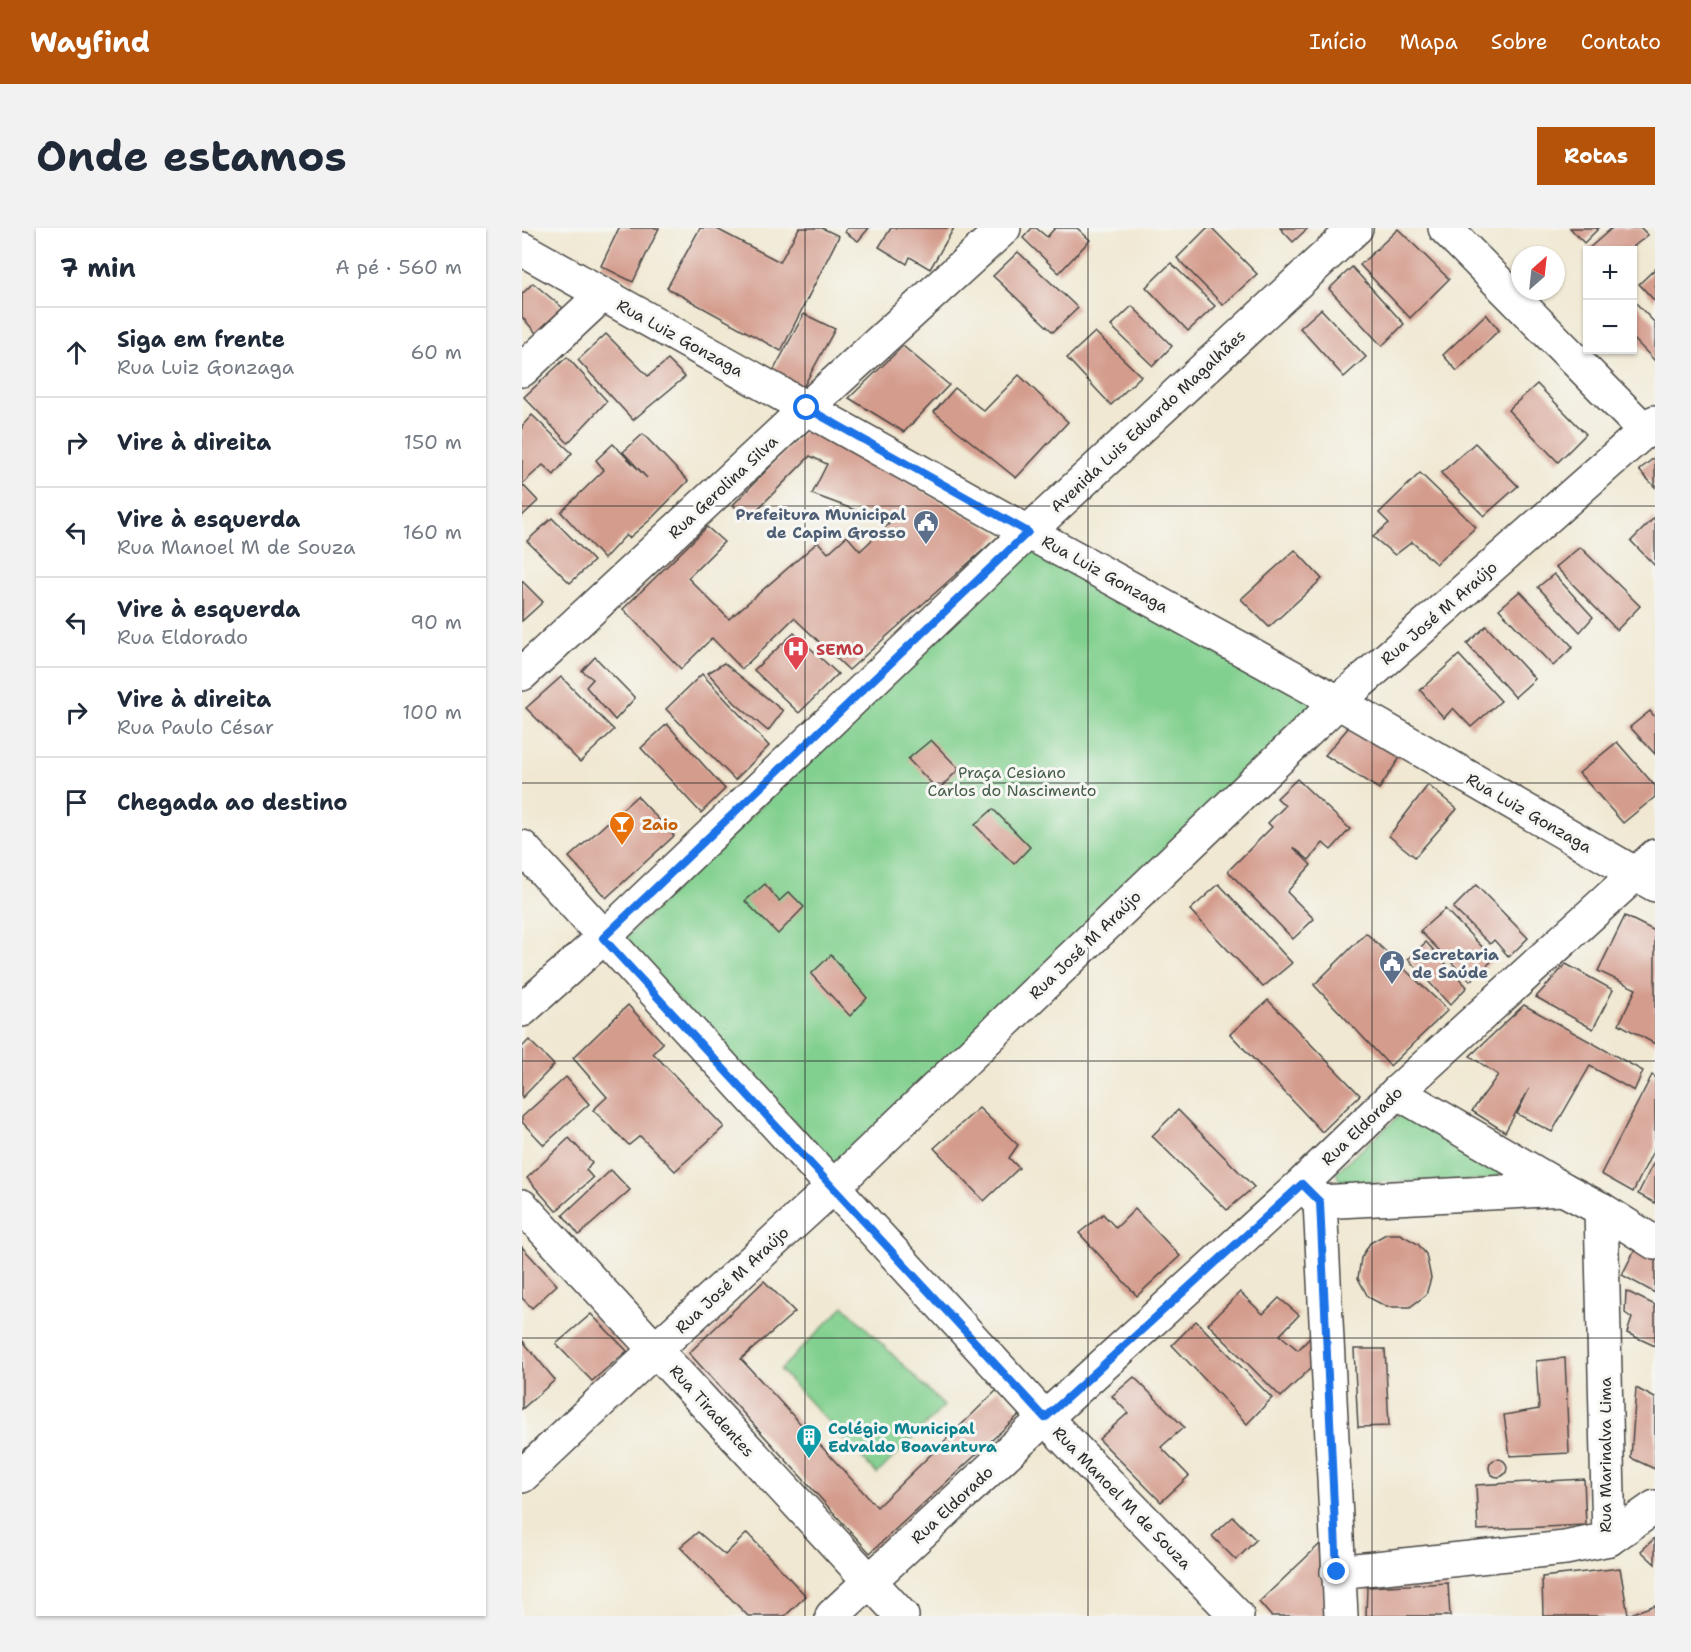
<!DOCTYPE html>
<html lang="pt">
<meta charset="utf-8">
<style>
body{margin:0;font-family:"Shantell Sans",sans-serif;background:#f2f2f3;color:#1f2937}
.controls{position:absolute;right:18px;top:18px;display:grid;overflow:hidden;border-radius:0px;box-shadow:0 2px 4px #0004}
.controls button{width:54px;height:54px;display:grid;place-items:center;padding:0;border:0;border-bottom:2px solid #e0e1e3;background:#fff;color:#1f2937;font:30px sans-serif}
.compass{position:absolute;left:989px;top:18px;width:54px;height:54px;border-radius:50%;background:#fff;box-shadow:0 2px 4px #0004;rotate:27deg}
.stop{position:absolute;width:18px;height:18px;margin:-14px;border:4px solid #1a73e8;border-radius:50%;background:#fff}
.stop.end{background:#1a73e8;border-color:#fff;box-shadow:0 2px 6px #0008}
.list{margin:0;padding:0;list-style:none}
h2{display:flex;justify-content:space-between;align-items:center;height:78px;margin:0;padding:0 24px;font-size:26px}
h2 small{font-size:20px;font-weight:400;color:#747a83}
.list li{display:grid;grid-template-columns:39px 1fr auto;gap:18px;align-items:center;box-sizing:border-box;height:90px;padding:0 24px;border-top:2px solid #e0e1e3}
.list b{display:block;font-size:22px;white-space:nowrap}
.list p{margin:0;font-size:20px;white-space:nowrap;color:#747a83}
.list em{font-size:20px;font-style:normal;color:#747a83}
.icon{flex:none;width:33px;height:33px;fill:none;stroke:currentColor;stroke-width:2;stroke-linecap:round;stroke-linejoin:round}
.map{position:relative;flex:none;width:1133px;height:1388px;overflow:hidden;border-radius:0px}
header{display:flex;align-items:center;gap:36px;box-sizing:border-box;height:84px;padding:0 30px;background:#b45309;color:#fff}
header strong{font-size:28px}
nav{display:flex;gap:33px;margin-inline-start:auto;font-size:21px}
.intro{display:flex;align-items:center;justify-content:space-between;box-sizing:border-box;height:144px;padding:0 36px}
h1{margin:0;font-size:42px}
.button{padding:15px 27px;border-radius:0px;background:#b45309;color:#fff;font-size:21px;font-weight:700}
main{display:flex;gap:36px;padding:0 36px}
aside{flex:1;background:#fff;border-radius:0px;box-shadow:0 2px 4px #0004}
.map>svg:first-child{display:block}
</style>
<header>
<strong>Wayfind</strong>
<nav><a>Início</a><a>Mapa</a><a>Sobre</a><a>Contato</a></nav>
</header>
<div class="intro"><h1>Onde estamos</h1><a class="button">Rotas</a></div>
<main>
<aside>
<h2>7 min<small>A pé · 560 m</small></h2>
<ul class="list">
<li><svg class="icon" aria-label="ahead" viewBox="0 0 24 24"><path d="M12 20V5M6 11l6-6 6 6"/></svg><div><b>Siga em frente</b><p>Rua Luiz Gonzaga</p></div><em>60 m</em></li>
<li><svg class="icon" aria-label="right" viewBox="0 0 24 24"><path d="M7 20v-9h11M14 6l5 5-5 5"/></svg><div><b>Vire à direita</b></div><em>150 m</em></li>
<li><svg class="icon" aria-label="left" viewBox="0 0 24 24"><path d="M17 20v-9H6M10 6l-5 5 5 5"/></svg><div><b>Vire à esquerda</b><p>Rua Manoel M de Souza</p></div><em>160 m</em></li>
<li><svg class="icon" aria-label="left" viewBox="0 0 24 24"><path d="M17 20v-9H6M10 6l-5 5 5 5"/></svg><div><b>Vire à esquerda</b><p>Rua Eldorado</p></div><em>90 m</em></li>
<li><svg class="icon" aria-label="right" viewBox="0 0 24 24"><path d="M7 20v-9h11M14 6l5 5-5 5"/></svg><div><b>Vire à direita</b><p>Rua Paulo César</p></div><em>100 m</em></li>
<li><svg class="icon" aria-label="arrive" viewBox="0 0 24 24"><path d="M6 21V4h12l-3 4 3 4H6"/></svg><div><b>Chegada ao destino</b></div></li>
</ul>
</aside>
<div class="map">
<svg width="1133" height="1388" viewBox="0 0 1133 1388">
<rect width="100%" height="100%" fill="#f6f6f2"/>
<filter id="ink" filterUnits="userSpaceOnUse"><feTurbulence type="fractalNoise" baseFrequency=".0167" numOctaves="2"/><feDisplacementMap in="SourceGraphic" scale="12" xChannelSelector="R" yChannelSelector="G"/><feConvolveMatrix kernelMatrix="1 2 1 2 8 2 1 2 1" color-interpolation-filters="sRGB"/></filter>
<filter id="wash" filterUnits="userSpaceOnUse"><feTurbulence type="fractalNoise" baseFrequency=".008" numOctaves="4" result="noise"/><feDisplacementMap in="SourceGraphic" scale="24" xChannelSelector="R" yChannelSelector="G"/><feGaussianBlur stdDeviation="1.35" result="paint"/><feColorMatrix in="noise" values="0 0 0 0 0 0 0 0 0 0 0 0 0 0 0 0 0 1.4 0 .05"/><feComposite in="paint" operator="in"/></filter>
<g filter="url(#wash)">
<rect width="100%" height="100%" fill="#f0e8d2"/>
<g fill="#82d08f" stroke="#567e5d" stroke-width="1.5">
<polygon points="509,316 796,477 316,940 100,713"/>
<polygon points="882,884 981,943 974,952 818,955 814,944"/>
<polygon points="322,1078 422,1178 355,1246 258,1142"/>
</g>
<g id="blocks">
<g fill="#d49c8d">
<polygon points="97,0 137,0 111,54 79,38"/>
<polygon points="178,0 193,0 258,34 277,0 300,0 317,8 259,123 145,60"/>
<polygon points="325,0 347,0 336,13 323,4"/>
<polygon points="369,0 432,0 408,41 388,29 385,36 357,19"/>
<polygon points="510,0 514,0 525,9 533,0 555,0 568,12 537,45 501,10"/>
<polygon points="685,0 690,0 735,46 701,77 655,30"/>
<polygon points="758,0 786,0 771,14"/>
<polygon points="1048,0 1077,0 1062,15"/>
<polygon points="1090,0 1119,0 1126,7 1107,22 1065,22"/>
<polygon points="876,1 927,51 888,90 838,37"/>
<polygon points="496,24 556,80 531,104 471,48"/>
<polygon points="649,35 693,78 666,103 624,59"/>
<polygon points="830,39 882,96 860,118 807,61"/>
<polygon points="1133,41 1133,73 1117,56"/>
<polygon points="11,55 41,80 14,105 0,89 0,66"/>
<polygon points="1113,74 1133,95 1133,133 1110,109 1110,76"/>
<polygon points="610,78 650,118 631,138 589,98"/>
<polygon points="799,81 844,129 822,149 778,100"/>
<polygon points="282,86 313,101 279,163 249,147"/>
<polygon points="964,86 977,102 935,143 921,127"/>
<polygon points="573,104 619,148 589,177 545,130"/>
<polygon points="84,106 126,148 146,132 163,149 111,192 56,132"/>
<polygon points="381,118 427,157 382,204 327,170"/>
<polygon points="45,129 85,173 46,215 2,169"/>
<polygon points="497,147 546,194 494,250 412,184 433,160 462,183"/>
<polygon points="1015,156 1064,206 1036,234 986,182"/>
<polygon points="10,187 50,225 32,247 21,237 0,256 16,273 0,288 0,198"/>
<polygon points="287,198 478,307 327,442 272,390 220,441 190,410 159,441 101,381 185,299 202,314 166,350 207,391 296,314 306,325 325,308 338,323 368,295 290,266 305,236 288,228 226,291 211,277"/>
<polygon points="121,206 166,253 128,292 107,310 104,307 82,331 39,284 82,242 74,232 91,216 125,250 101,224"/>
<polygon points="953,215 996,258 962,288 919,245"/>
<polygon points="1133,229 1133,259 1117,242"/>
<polygon points="898,245 954,299 914,336 890,314 873,327 851,309 867,295 857,285"/>
<polygon points="1133,289 1133,338 1109,313"/>
<polygon points="30,290 72,333 48,355 5,313"/>
<polygon points="1058,319 1118,378 1095,402 1034,339"/>
<polygon points="773,322 800,351 747,399 719,371"/>
<polygon points="1032,346 1071,389 1058,404 1016,359"/>
<polygon points="0,353 21,374 0,393"/>
<polygon points="998,363 1051,419 1031,438 977,381"/>
<polygon points="964,398 1013,451 993,469 945,416"/>
<polygon points="272,405 316,446 277,485 232,442"/>
<polygon points="937,427 979,473 949,499 931,480 922,490 898,462"/>
<polygon points="73,429 113,470 93,492 64,459 71,451 60,443"/>
<polygon points="202,435 261,483 246,503 213,475 186,445"/>
<polygon points="180,446 247,518 213,552 144,481"/>
<polygon points="39,449 92,502 58,534 4,480"/>
<polygon points="1128,483 1133,489 1133,526 1108,499"/>
<polygon points="145,496 203,561 179,585 119,520"/>
<polygon points="827,499 879,528 857,561 803,527"/>
<polygon points="409,512 437,541 416,562 386,531"/>
<polygon points="1095,514 1133,558 1133,569 1101,595 1057,545"/>
<polygon points="775,551 828,601 809,622 801,615 787,632 771,619 789,637 765,664 792,691 771,711 706,643 750,599 746,595 763,578 755,570"/>
<polygon points="906,557 935,581 893,629 867,608"/>
<polygon points="115,568 152,608 84,670 47,629"/>
<polygon points="471,581 508,619 492,636 453,597"/>
<polygon points="243,656 257,673 267,664 282,679 256,706 223,673"/>
<polygon points="697,656 770,735 741,759 668,682"/>
<polygon points="954,657 1006,710 987,729 972,712 968,716 931,680"/>
<polygon points="923,681 972,731 948,753 898,703"/>
<polygon points="1103,688 1133,703 1133,816 1097,796 1114,761 1076,743"/>
<polygon points="844,705 926,782 868,838 792,757"/>
<polygon points="904,714 945,759 928,777 886,731"/>
<polygon points="309,727 345,770 328,788 289,746"/>
<polygon points="1044,736 1091,762 1071,801 1014,769"/>
<polygon points="746,772 838,867 800,904 708,806"/>
<polygon points="106,777 141,815 131,825 202,899 153,943 118,908 107,917 71,882 85,869 51,830"/>
<polygon points="1002,777 1121,843 1112,863 1068,838 1030,904 995,886 1007,861 983,904 950,883 976,847 948,828"/>
<polygon points="7,812 32,837 0,870 0,819"/>
<polygon points="1130,847 1133,849 1133,919 1111,964 1079,946"/>
<polygon points="44,849 67,876 22,917 0,894 0,889"/>
<polygon points="457,880 496,917 487,930 497,940 462,973 412,920"/>
<polygon points="656,882 732,959 705,982 630,908"/>
<polygon points="47,910 70,934 64,942 71,950 34,983 5,950"/>
<polygon points="1133,932 1133,975 1116,966"/>
<polygon points="89,942 108,962 57,1007 41,987"/>
<polygon points="613,981 658,1028 615,1068 557,1005 581,986 594,1000"/>
<polygon points="864,1006 878,1006 896,1016 904,1026 909,1050 904,1067 888,1079 865,1079 846,1069 836,1050 839,1030 848,1015"/>
<polygon points="0,1019 35,1057 10,1080 0,1070"/>
<polygon points="1114,1019 1133,1029 1133,1065 1100,1047"/>
<polygon points="242,1053 273,1084 219,1131 355,1279 476,1161 499,1185 348,1325 167,1125"/>
<polygon points="1104,1063 1133,1077 1133,1118 1105,1105 1110,1090 1103,1085"/>
<polygon points="718,1064 741,1086 757,1070 777,1087 758,1107 776,1122 788,1110 791,1138 759,1169 686,1096"/>
<polygon points="69,1086 105,1123 70,1153 34,1116"/>
<polygon points="674,1093 750,1170 725,1196 650,1117"/>
<polygon points="0,1112 33,1152 0,1181"/>
<polygon points="832,1121 863,1121 867,1198 836,1199"/>
<polygon points="1043,1130 1047,1225 988,1228 982,1187 1017,1181 1014,1133"/>
<polygon points="612,1149 662,1199 639,1219 667,1248 639,1274 577,1211 606,1185 590,1168"/>
<polygon points="1114,1160 1133,1170 1133,1241 1109,1230"/>
<circle cx="976" cy="1240" r="9"/>
<polygon points="1062,1251 1064,1297 956,1302 954,1257"/>
<polygon points="711,1289 734,1312 714,1332 690,1308"/>
<polygon points="176,1304 203,1327 225,1305 284,1368 263,1388 226,1388 158,1319"/>
<polygon points="1133,1310 1133,1336 1119,1323"/>
<polygon points="798,1316 804,1388 749,1388 737,1374"/>
<polygon points="1098,1340 1106,1387 1133,1377 1133,1388 1021,1388 1020,1349"/>
<polygon points="926,1355 928,1388 844,1388 845,1359"/>
</g>
</g>
</g>
<g filter="url(#ink)">
<use href="#blocks" fill-opacity="0" stroke="#494744" stroke-width="1.5"/>
<g fill="none" stroke-linecap="round" stroke-linejoin="round">
<defs>
<g id="minor">
<polyline points="923,0 1124,204"/>
<polyline points="0,21 506,304 816,474 1133,657"/>
<polyline points="0,142 80,67"/>
<polyline points="0,446 285,180 482,0"/>
<polyline points="0,619 523,1190 715,1388"/>
<polyline points="0,782 81,710 506,304 834,0"/>
<polyline points="875,864 1041,961 1079,981 1133,1015"/>
<polyline points="782,958 798,974 1041,961"/>
<polyline points="798,974 819,1388"/>
<polyline points="0,978 380,1388"/>
<polyline points="0,1248 134,1121 310,960 816,474 1133,194"/>
<polyline points="1087,1311 1133,1279"/>
<polyline points="815,1344 1043,1320 1087,1311 1079,981"/>
<polyline points="310,1388 523,1190 780,956 875,864 1133,628"/>
</g>
</defs>
<use href="#minor" stroke="#494744" stroke-width="36"/>
<use href="#minor" stroke="#fff" stroke-width="33"/>
</g>
</g>
<g fill="none" stroke-linecap="round" stroke-linejoin="round" filter="url(#ink)">
<polyline stroke="#1a73e8" stroke-width="8" points="285,180 506,304 81,710 523,1190 780,956 798,974 815,1344"/>
</g>
<path fill="none" stroke="#2b2b2b" stroke-width="1.5" stroke-opacity="0.55" d="M283,0V1388M566,0V1388M850,0V1388M0,278H1133M0,555H1133M0,833H1133M0,1110H1133"/>
<defs>
<symbol id="civic-pin" viewBox="-11 -11 22 30"><path d="M0 17L-7.5 6A9.5 9.5 0 1 1 7.5 6Z" fill="#5c6f8a" stroke="#f6f6f2"/><path d="M-.6-6.5H3V-4.5H.6V-3L4-1V1h2V6H-6V1h2V-1L-.6-3ZM-1.2 2.5V6h2.4V2.5Z" fill="#fff"/></symbol>
<symbol id="hospital-pin" viewBox="-11 -11 22 30"><path d="M0 17L-7.5 6A9.5 9.5 0 1 1 7.5 6Z" fill="#e0444e" stroke="#f6f6f2"/><path d="M-5-5h3v3.5h4V-5h3V5h-3V1.5h-4V5h-3Z" fill="#fff"/></symbol>
<symbol id="bar-pin" viewBox="-11 -11 22 30"><path d="M0 17L-7.5 6A9.5 9.5 0 1 1 7.5 6Z" fill="#e8710a" stroke="#f6f6f2"/><path d="M-6-5H6L.8 .8V4.5H3.5V6h-7V4.5H-.8V.8Z" fill="#fff"/></symbol>
<symbol id="building-pin" viewBox="-11 -11 22 30"><path d="M0 17L-7.5 6A9.5 9.5 0 1 1 7.5 6Z" fill="#0f9aa8" stroke="#f6f6f2"/><path d="M-4-6H4V6H1V3H-1V6H-4ZM-2.5-4.3h1.7v1.8h-1.7ZM.8-4.3h1.7v1.8H.8ZM-2.5-1h1.7V.8h-1.7ZM.8-1h1.7V.8H.8Z" fill="#fff"/></symbol>
</defs>
<g fill-rule="evenodd">
<use href="#civic-pin" x="389" y="280" width="30" height="40"/>
<use href="#hospital-pin" x="259" y="406" width="30" height="40"/>
<use href="#bar-pin" x="85" y="581" width="30" height="40"/>
<use href="#civic-pin" x="855" y="720" width="30" height="40"/>
<use href="#building-pin" x="272" y="1194" width="30" height="40"/>
</g>
<g text-anchor="middle" dominant-baseline="central" stroke-width="6" stroke-linejoin="round" paint-order="stroke">
<g font-size="16" fill="#2b2b2b" stroke="#f6f6f2">
<text transform="translate(158 110) rotate(29)">Rua Luiz Gonzaga</text>
<text transform="translate(626 193) rotate(-43)">Avenida Luis Eduardo Magalhães</text>
<text transform="translate(201 259) rotate(-43)">Rua Gerolina Silva</text>
<text transform="translate(583 346) rotate(29)">Rua Luiz Gonzaga</text>
<text transform="translate(917 385) rotate(-41)">Rua José M Araújo</text>
<text transform="translate(1007 585) rotate(30)">Rua Luiz Gonzaga</text>
<text transform="translate(563 717) rotate(-44)">Rua José M Araújo</text>
<text transform="translate(840 898) rotate(-44)">Rua Eldorado</text>
<text transform="translate(210 1052) rotate(-43)">Rua José M Araújo</text>
<text transform="translate(190 1183) rotate(48)">Rua Tiradentes</text>
<text transform="translate(1083 1227) rotate(-90)">Rua Marinalva Lima</text>
<text transform="translate(600 1270) rotate(46)">Rua Manoel M de Souza</text>
<text transform="translate(430 1277) rotate(-43)">Rua Eldorado</text>
</g>
<g font-size="16" font-weight="bold" fill="#4e5e75" stroke="#f6f6f2" text-anchor="end">
<text x="384" y="286">Prefeitura Municipal<tspan x="384" dy="18">de Capim Grosso</tspan></text>
<text x="890" y="726" text-anchor="start">Secretaria<tspan x="890" dy="18">de Saúde</tspan></text>
</g>
<g font-size="16" font-weight="bold" fill="#be3a42" stroke="#f6f6f2" text-anchor="start">
<text x="294" y="421">SEMO</text>
</g>
<g font-size="16" fill="#455d49" stroke="#f6f6f2">
<text x="490" y="544">Praça Cesiano<tspan x="490" dy="18">Carlos do Nascimento</tspan></text>
</g>
<g font-size="16" font-weight="bold" fill="#c56008" stroke="#f6f6f2" text-anchor="start">
<text x="120" y="596">Zaio</text>
</g>
<g font-size="16" font-weight="bold" fill="#0d838f" stroke="#f6f6f2" text-anchor="start">
<text x="306" y="1200">Colégio Municipal<tspan x="306" dy="18">Edvaldo Boaventura</tspan></text>
</g>
</g>
</svg>
<div class="controls">
<button>+</button>
<button>−</button>
</div>
<svg class="compass" viewBox="-18 -18 36 36"><path d="M0-13l5 13h-10z" fill="#e53935"/><path d="M0 13l5-13h-10z" fill="#747a83"/></svg>
<div class="stop" style="left:285px;top:180px"></div>
<div class="stop end" style="left:815px;top:1344px"></div>
</div>
</main>
